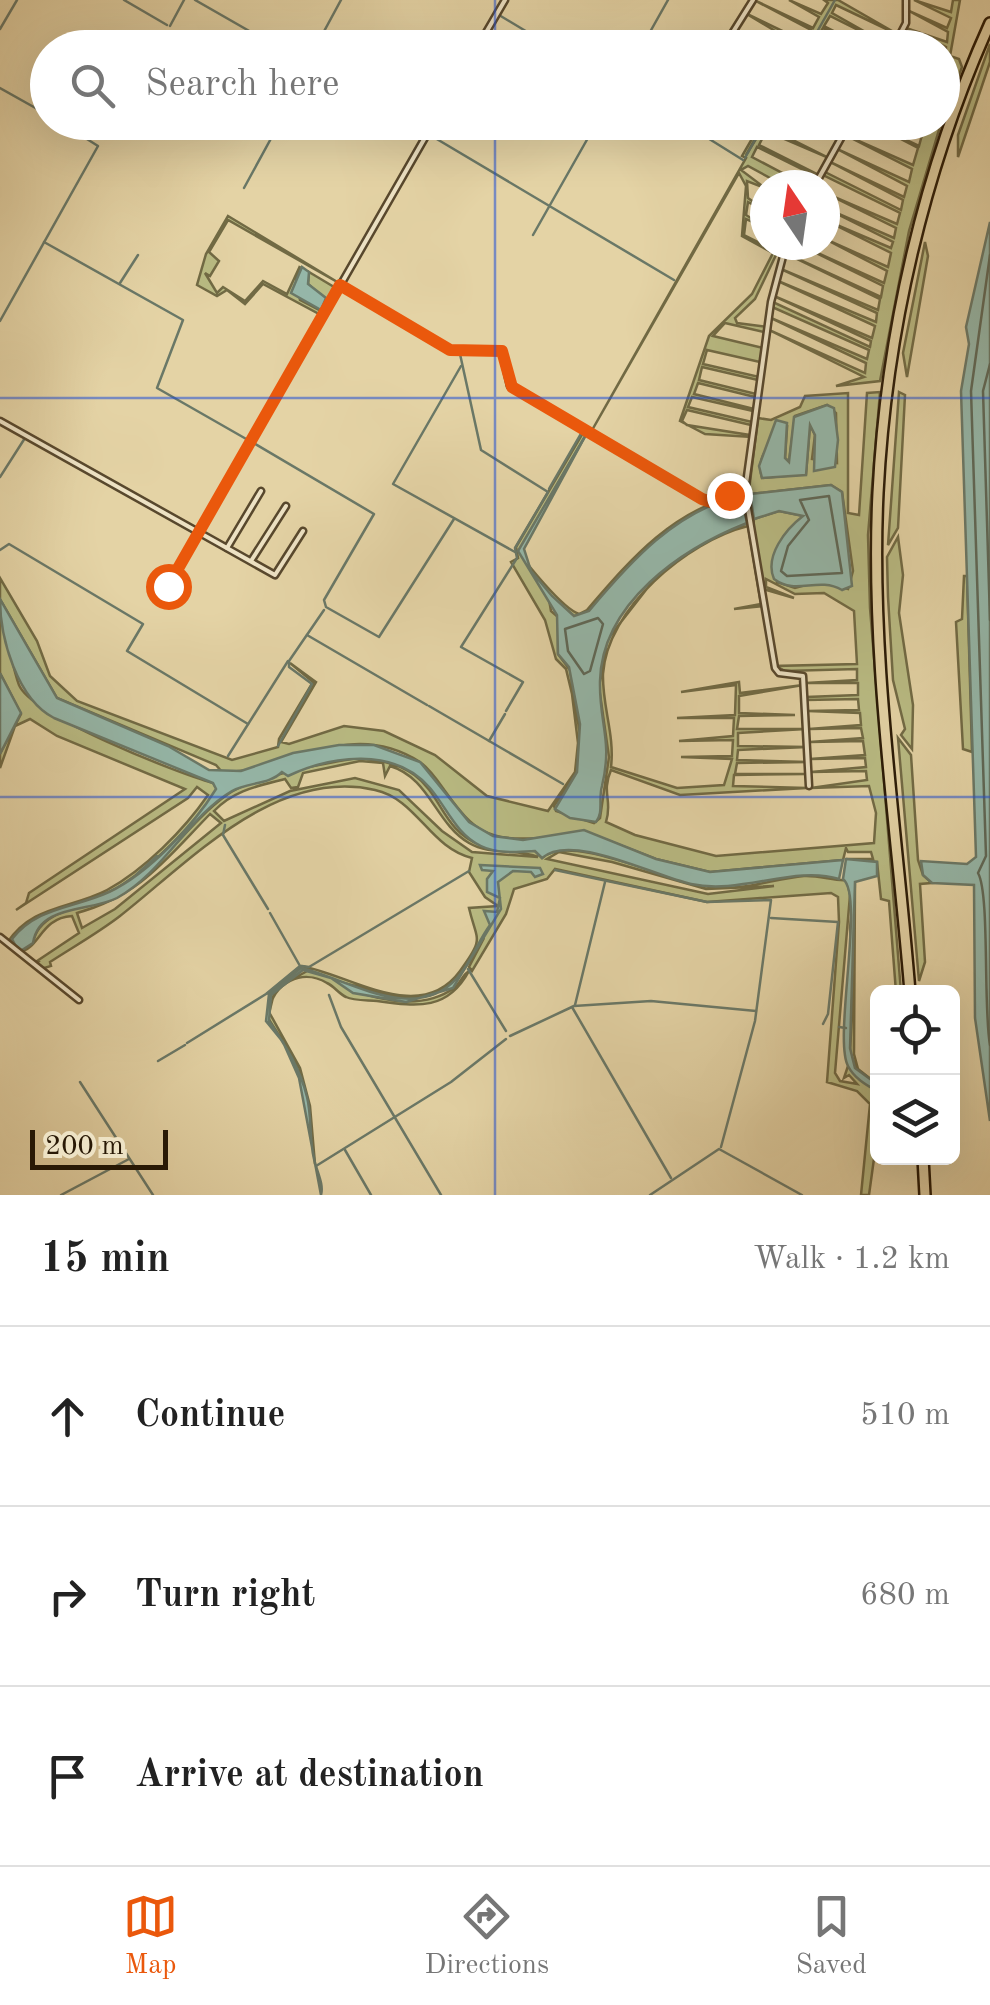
<!DOCTYPE html>
<meta charset="utf-8">
<style>
body{margin:0;font-family:"Old Standard TT",serif;background:#f6f6f6;color:#222}
.controls{position:absolute;right:30px;bottom:30px;display:grid;overflow:hidden;border-radius:15px;box-shadow:0 10px 40px #0002}
.controls button{width:90px;height:90px;display:grid;place-items:center;padding:0;border:0;border-bottom:2px solid #e0e0e0;background:#fff;color:#222;font:50px sans-serif}
.compass{position:absolute;left:750px;top:170px;width:90px;height:90px;border-radius:50%;background:#fff;box-shadow:0 10px 40px #0002;rotate:347deg}
.scale{position:absolute;left:30px;bottom:25px;width:138px;box-sizing:border-box;padding-left:10px;border:5px solid #291905;border-top:0;font-size:28px;line-height:35px;white-space:nowrap;color:#291905;-webkit-text-stroke:8px #ede2c4;paint-order:stroke}
.stop{position:absolute;width:30px;height:30px;margin:-22px;border:8px solid #ea580c;border-radius:50%;background:#fff}
.stop.end{background:#ea580c;border-color:#fff;box-shadow:0 2px 10px #0008}
.list{margin:0;padding:0;list-style:none}
h2{display:flex;justify-content:space-between;align-items:center;height:130px;margin:0;padding:0 40px;font-size:42px}
h2 small{font-size:32px;font-weight:400;color:#767676}
.list li{display:grid;grid-template-columns:65px 1fr auto;gap:30px;align-items:center;box-sizing:border-box;height:180px;padding:0 40px;border-top:2px solid #e0e0e0}
.list b{display:block;font-size:38px;white-space:nowrap}
.list em{font-size:32px;font-style:normal;color:#767676}
.icon{flex:none;width:55px;height:55px;fill:none;stroke:currentColor;stroke-width:2;stroke-linecap:round;stroke-linejoin:round}
.map{position:relative;flex:none;width:990px;height:1195px;overflow:hidden}
.search{position:absolute;background:#fff;box-shadow:0 10px 40px #0002;left:30px;right:30px;top:30px;height:110px;display:flex;align-items:center;gap:25px;box-sizing:border-box;padding:0 35px;border-radius:55px;color:#767676;font-size:38px}
.sheet{height:670px;background:#fff}
nav{display:flex;justify-content:space-around;align-items:center;box-sizing:border-box;height:140px;border-top:2px solid #e0e0e0;background:#fff;font-size:28px;color:#767676}
nav a{display:grid;justify-items:center;gap:5px}
nav .on{color:#ea580c}
.map>svg:first-child{display:block}
</style>
<div class="map">
<svg width="990" height="1195" viewBox="0 0 990 1195">
<rect width="100%" height="100%" fill="#e4d3a5"/>
<filter id="stains"><feTurbulence type="fractalNoise" baseFrequency=".002" numOctaves="4"/><feColorMatrix values="0 0 0 0 .2 0 0 0 0 .09 0 0 0 0 .02 0 0 0 .5 -.17"/></filter>
<radialGradient id="worn" r=".72"><stop offset=".6" stop-color="#630" stop-opacity="0"/><stop offset="1" stop-color="#630" stop-opacity=".3"/></radialGradient>
<g fill="#b9bb83" stroke="#716a44" stroke-width="2.5" fill-rule="evenodd">
<polygon points="754,0 813,28 819,17 789,0 821,14 828,3 824,0 838,0 899,35 836,5 832,13 892,47 830,16 824,26 865,47 823,28 814,42 823,47 802,47 745,13 805,42 811,30"/>
<polygon points="914,0 951,12 953,0 960,0 950,56 959,59 962,67 943,118 946,47 906,28 947,42 948,32 909,11 947,28 951,18"/>
<polygon points="990,44 990,62 958,157 958,135"/>
<path d="M771,122L769,128L829,158L766,131L759,145L819,175L818,177L757,147L752,157L805,185L779,176L777,180L787,185H783L748,166L741,170L765,188L747,181L748,198L765,210L748,202L746,215L765,227L746,219L744,235L781,254L776,255L755,299L735,318L737,323L767,327L751,437L705,434L680,421L709,336L752,294L773,253L742,236L746,186L739,173L591,432L746,158L742,156L760,125L757,123H764L746,155L766,123ZM725,323L764,332L763,348L713,336ZM707,350L760,362L759,377L703,364ZM702,367L758,380L756,394L699,380ZM698,383L755,397L754,409L694,394ZM692,397L753,411L752,422L688,407ZM687,410L751,425L750,435L687,425L682,421Z"/>
<polygon points="870,123 919,146 922,135 899,123 922,132 926,123 941,123 909,231 880,381 836,386 864,377 769,330 865,373 866,363 771,318 867,359 869,350 772,307 773,302 870,347 871,341 774,296 872,338 875,326 778,281 876,322 877,313 781,269 878,310 880,299 785,253 881,297 883,286 800,245 884,283 887,271 825,239 888,267 891,253 825,220 891,248 893,242 825,208 894,238 896,228 825,193 897,224 900,213 823,175 825,172 901,210 903,200 830,162 904,197 907,186 837,149 909,182 912,169 845,135 913,165 918,148"/>
<polygon points="228,216 339,283 228,220 209,252 219,261 210,276 205,273 217,293 223,287 245,301 263,281 287,294 300,266 296,278 300,300 319,310 326,300 308,284 309,272 334,287 321,315 263,284 245,304 227,290 217,296 197,285 206,254"/>
<polygon points="925,242 928,256 907,377 903,353"/>
<path d="M880,392L868,535L870,608L901,992H896L889,901L881,899L877,862L846,859H873L871,852H848L846,848L843,860L710,872L656,859L584,831C571,838 555,837 540,838C488,841 475,833 445,791C438,781 430,769 420,762C347,716 291,773 222,772L216,765L57,698L0,599V578L37,641L50,676L77,701L232,760L278,747L279,739L313,682L290,663L316,682L281,742L289,744L344,726L384,731L435,755L487,796L548,811L575,772L578,743L572,694L566,669L556,659L545,620L511,562L518,558L516,547L584,431L587,433L519,551C524,561 562,608 579,614L587,610C631,559 672,510 741,494L748,508L763,606L734,609L761,604L748,526C687,541 607,609 603,674C602,706 615,735 611,767L677,788L724,785L732,759L681,757L732,756L733,740L679,741L733,736L734,718H677L735,715L736,685L681,692L739,682L740,693L803,685L739,696V713L795,715L739,716L737,729H806L738,733V746L807,747L738,750L737,760L808,762L737,763L735,774H807L734,775L733,786L807,788L680,795L611,770C601,793 613,801 606,822L635,835L716,856L874,843L876,813L869,786L811,788L867,780L866,771L811,772L866,767L865,758L810,759L865,755L863,741L810,742L863,738L861,728L809,729L861,725L860,713L808,711L859,710L858,699L807,700V697L858,695V683H806L857,680V669L785,671L776,666L857,664L854,611L824,593L795,594L766,579V587L794,598L763,589L753,528L754,519L779,511L804,516C780,534 772,551 777,582L795,588L820,581L848,589L853,571L842,492L831,485L750,494L749,490L758,418L771,420L800,407L805,396L848,393V513L859,515L867,393ZM827,405L836,413L837,463L812,459L815,435L810,425L806,474L762,478C755,455 771,443 787,428L785,458L789,462L795,416ZM738,496L743,497L747,523L699,544L663,568L607,640L599,687L609,757L600,818L594,823L556,811L554,806L576,775L581,741L570,670L558,654V617L551,611L548,594L574,616L586,614L659,536Z"/>
<polygon points="899,392 905,395 898,528 888,545"/>
<polygon points="898,537 903,575 899,613 913,705 912,749 901,735 905,729 893,680 888,597 887,557"/>
<polygon points="964,576 967,576 972,752 963,749 956,622 962,619"/>
<path d="M0,617C10,639 11,664 19,685C32,716 177,773 213,783L217,789C195,824 157,862 122,885C87,908 35,901 12,941L15,947L7,943C32,905 70,909 107,890C144,870 184,830 208,795L197,787L188,798L16,910L26,903L29,893L185,789L57,736L30,719L15,726L0,768V754L21,714L0,673Z"/>
<polygon points="898,738 911,755 918,860 923,875 932,883 920,884 925,962 919,981"/>
<path d="M358,758C450,764 426,823 480,845C495,852 519,849 535,851L542,858C570,831 673,884 712,887C743,891 773,879 804,876C819,875 837,882 847,880L850,895L835,1073L840,1081L857,1084L849,1075L844,1078L848,1066L877,1091V1137L869,1195H861L870,1104L857,1091L827,1082L839,922L838,897L831,893L707,902L555,869L547,879L514,889L506,914L472,971L469,967L484,938C475,949 468,966 458,977C424,1016 377,989 339,982C368,1000 421,1012 454,988C461,983 462,975 469,971C448,1010 419,1007 377,1001C368,1000 354,1001 346,997C339,994 334,986 327,983C302,968 273,983 269,1012L300,1068L310,1106L315,1164L307,1095L294,1059L268,1018L275,989L309,970L298,969L267,994L301,966C349,974 420,1026 460,971C485,937 477,942 469,908L498,906L485,897L469,872L472,858C430,848 417,799 375,790C276,767 189,862 120,916C98,933 73,947 50,962L51,966L41,969L35,965L40,960L34,963L79,933L72,916C40,918 40,949 19,952L33,943C39,904 105,906 133,887C166,859 193,819 228,794C252,777 325,763 358,758ZM360,761L383,763L385,776L390,766C430,778 435,823 469,843C491,856 518,848 538,857L472,852L442,831L399,790L355,778L290,791L224,821L214,811C234,790 258,786 285,779L291,788L298,787L303,773ZM210,814L221,823L115,909L82,928L77,913C140,896 166,859 210,814ZM559,852L612,862L706,889L774,886L708,894L547,859Z"/>
<polygon points="855,882 854,1054 858,1069 877,1084 857,1072 850,1052 854,977 850,928"/>
</g>
<g fill="#95b7a9" stroke="#6a7867" stroke-width="2.5">
<polygon points="990,222 990,1121 975,1018 974,885 932,883 923,875 921,861 967,864 976,857 961,391 969,344 966,327"/>
<polygon points="302,267 309,272 308,284 326,298 321,310 291,293"/>
<polygon points="827,405 834,408 838,440 835,467 814,471 815,435 810,425 806,475 762,478 759,466 776,420 787,423 785,458 789,462 794,417"/>
<path d="M587,433L524,549L531,571L552,596L574,616L589,611C629,563 677,509 741,496L747,523C681,549 602,603 600,681C599,724 613,740 602,786C598,800 604,812 596,822L570,818L555,809L577,772L580,724L569,667L558,654L557,615L518,551Z"/>
<path d="M831,485L842,492L852,586L842,590C817,576 797,596 774,579C764,556 786,529 803,516L779,511L754,519L750,494Z"/>
<path d="M0,599L57,698L168,746L209,770L241,771L293,753L339,745H374L420,762L469,822L493,836L523,840L584,830L656,859L710,872L843,860L839,879C794,865 741,895 691,884C654,876 571,832 542,858L535,851C518,852 497,854 481,846C456,834 447,808 430,788C394,746 330,756 288,776L282,772C269,785 248,782 232,791C189,816 164,872 117,898C90,912 39,904 33,943L19,952L12,939C37,907 74,908 109,892C149,873 193,826 216,789L213,783L54,718C17,699 0,638 0,599Z"/>
<polygon points="0,673 21,713 0,754"/>
<path d="M846,859L877,862V876L855,882L850,1048L855,1068L877,1084V1091C866,1085 854,1078 848,1066C833,1038 865,896 843,879Z"/>
<path d="M480,865L540,868L543,874L535,877L531,872L513,871L498,882L501,909L453,988L406,1002L353,993L331,978L303,970L271,995L269,1021C285,1045 300,1068 307,1097C312,1117 309,1139 314,1159C317,1172 324,1184 321,1195L299,1078L283,1042L266,1021L269,994L301,968C348,979 415,1025 457,978C471,963 478,941 490,925L484,911L497,912L500,898L487,892V879L493,871L482,870Z"/>
</g>
<g fill="none" stroke-linecap="round" stroke-linejoin="round">
<g stroke="#5f6857" stroke-width="2.5">
<path d="M990,255L971,391L986,856L978,873C990,894 983,1008 990,1045"/>
<polyline points="990,364 983,391 990,620"/>
<polygon points="829,496 842,573 787,576 781,571 788,546 809,520 800,500"/>
<polygon points="598,618 603,624 590,671 584,674 568,651 565,629"/>
</g>
<g stroke="#6a7867" stroke-width="2.5">
<polyline points="124,0 167,25"/>
<polyline points="195,0 279,48"/>
<polyline points="499,15 554,48"/>
<polyline points="170,26 184,0"/>
<polyline points="0,29 17,0"/>
<polyline points="315,48 341,0"/>
<polyline points="641,48 668,0"/>
<polyline points="808,48 835,0"/>
<polyline points="0,88 48,115"/>
<polyline points="408,122 424,132"/>
<polyline points="682,122 743,160"/>
<polyline points="430,135 674,280"/>
<polyline points="745,158 765,122"/>
<polyline points="244,188 280,122"/>
<polyline points="533,235 597,122"/>
<polyline points="44,242 183,320 157,388 248,440"/>
<polyline points="120,283 138,255"/>
<polyline points="0,321 98,146 60,122"/>
<polyline points="460,354 481,450 548,492 515,548 517,558 461,647 523,682 506,711"/>
<polyline points="461,366 393,484 515,552"/>
<polyline points="252,442 374,514 324,600 326,607 379,637 454,519"/>
<polyline points="0,477 25,438"/>
<polyline points="549,489 582,432"/>
<polyline points="0,550 9,544 143,624 127,651 248,724"/>
<polyline points="307,635 427,705"/>
<polyline points="429,706 563,784"/>
<polyline points="489,741 505,714"/>
<polyline points="278,746 312,684 289,667 289,661 324,610"/>
<polyline points="228,756 288,661"/>
<polyline points="225,825 223,835 268,909"/>
<polyline points="555,870 707,902 771,900 755,1021 721,1147"/>
<polyline points="137,874 157,856"/>
<polyline points="771,918 838,922 828,1014 823,1024"/>
<polyline points="302,966 309,967 469,871"/>
<polyline points="468,969 506,1031"/>
<polyline points="329,995 341,1027 441,1195"/>
<polyline points="575,1005 605,882"/>
<polyline points="572,1007 671,1178"/>
<polyline points="839,1027 846,1028"/>
<polyline points="510,1036 574,1006 651,1001 756,1011"/>
<polyline points="187,1043 266,994 300,966 270,913"/>
<polyline points="158,1061 185,1045"/>
<polyline points="80,1082 153,1195"/>
<polyline points="345,1150 371,1195"/>
<polyline points="316,1166 451,1082 506,1039"/>
<polyline points="61,1195 129,1159"/>
<polyline points="650,1195 719,1149 802,1195"/>
</g>
<defs>
<g id="minor">
<polyline points="477,48 505,0"/>
<polyline points="723,48 753,0"/>
<polyline points="893,48 906,23 906,0"/>
<polyline points="815,185 850,122"/>
<polyline points="786,245 771,302 745,491 775,668 779,673 803,676 809,786"/>
<polyline points="340,285 450,350 502,351 510,386 702,499 711,502 745,491"/>
<polyline points="0,421 275,575 303,531"/>
<polyline points="227,548 261,491"/>
<polyline points="251,561 286,506"/>
<polyline points="168,586 434,122"/>
<polyline points="0,937 79,1000"/>
</g>
<g id="trunk">
<path d="M910,992C897,829 870,657 878,493C886,333 924,169 990,23"/>
<polyline points="923,1158 925,1195"/>
</g>
</defs>
<use href="#minor" stroke="#58482d" stroke-width="9"/>
<use href="#trunk" stroke="#291905" stroke-width="14"/>
<use href="#minor" stroke="#ede2c4" stroke-width="4"/>
<use href="#trunk" stroke="#e4d3a5" stroke-width="9"/>
</g>
<g fill="none" stroke-linecap="round" stroke-linejoin="round">
<polyline stroke="#ea580c" stroke-width="12" points="168,586 340,285 450,350 502,351 512,387 702,499 711,502 729,495"/>
</g>
<path fill="none" stroke="#1d4ed8" stroke-width="2.5" stroke-opacity="0.55" d="M495,0V48M495,122V1195M0,398H990M0,797H990"/>
<rect width="100%" height="100%" filter="url(#stains)"/>
<rect width="100%" height="100%" fill="url(#worn)"/>
</svg>
<div class="controls">
<button><svg class="icon" aria-label="locate" viewBox="0 0 24 24"><circle cx="12" cy="12" r="6"/><path d="M12 2v4M12 18v4M2 12h4M18 12h4"/></svg></button>
<button><svg class="icon" aria-label="layers" viewBox="0 0 24 24"><path d="M12 4l9 5-9 5-9-5zM3 14l9 5 9-5"/></svg></button>
</div>
<svg class="compass" viewBox="-18 -18 36 36"><path d="M0-13l5 13h-10z" fill="#e53935"/><path d="M0 13l5-13h-10z" fill="#767676"/></svg>
<div class="scale">200 m</div>
<div class="stop" style="left:168px;top:586px"></div>
<div class="stop end" style="left:729px;top:495px"></div>
<div class="search"><svg class="icon" aria-label="search" viewBox="0 0 24 24"><circle cx="10" cy="10" r="6"/><path d="M15 15l6 6"/></svg>Search here</div>
</div>
<section class="sheet">
<h2>15 min<small>Walk · 1.2 km</small></h2>
<ul class="list">
<li><svg class="icon" aria-label="ahead" viewBox="0 0 24 24"><path d="M12 20V5M6 11l6-6 6 6"/></svg><div><b>Continue</b></div><em>510 m</em></li>
<li><svg class="icon" aria-label="right" viewBox="0 0 24 24"><path d="M7 20v-9h11M14 6l5 5-5 5"/></svg><div><b>Turn right</b></div><em>680 m</em></li>
<li><svg class="icon" aria-label="arrive" viewBox="0 0 24 24"><path d="M6 21V4h12l-3 4 3 4H6"/></svg><div><b>Arrive at destination</b></div></li>
</ul>
</section>
<nav>
<a class="on"><svg class="icon" aria-label="map" viewBox="0 0 24 24"><path d="M3 6l6-2 6 2 6-2v14l-6 2-6-2-6 2zM9 4v14M15 6v14"/></svg>Map</a>
<a><svg class="icon" aria-label="directions" viewBox="0 0 24 24"><path d="M12 3l9 9-9 9-9-9zM9 14v-3h6M13 9l2 2-2 2"/></svg>Directions</a>
<a><svg class="icon" aria-label="saved" viewBox="0 0 24 24"><path d="M7 4h10v16l-5-4-5 4z"/></svg>Saved</a>
</nav>
